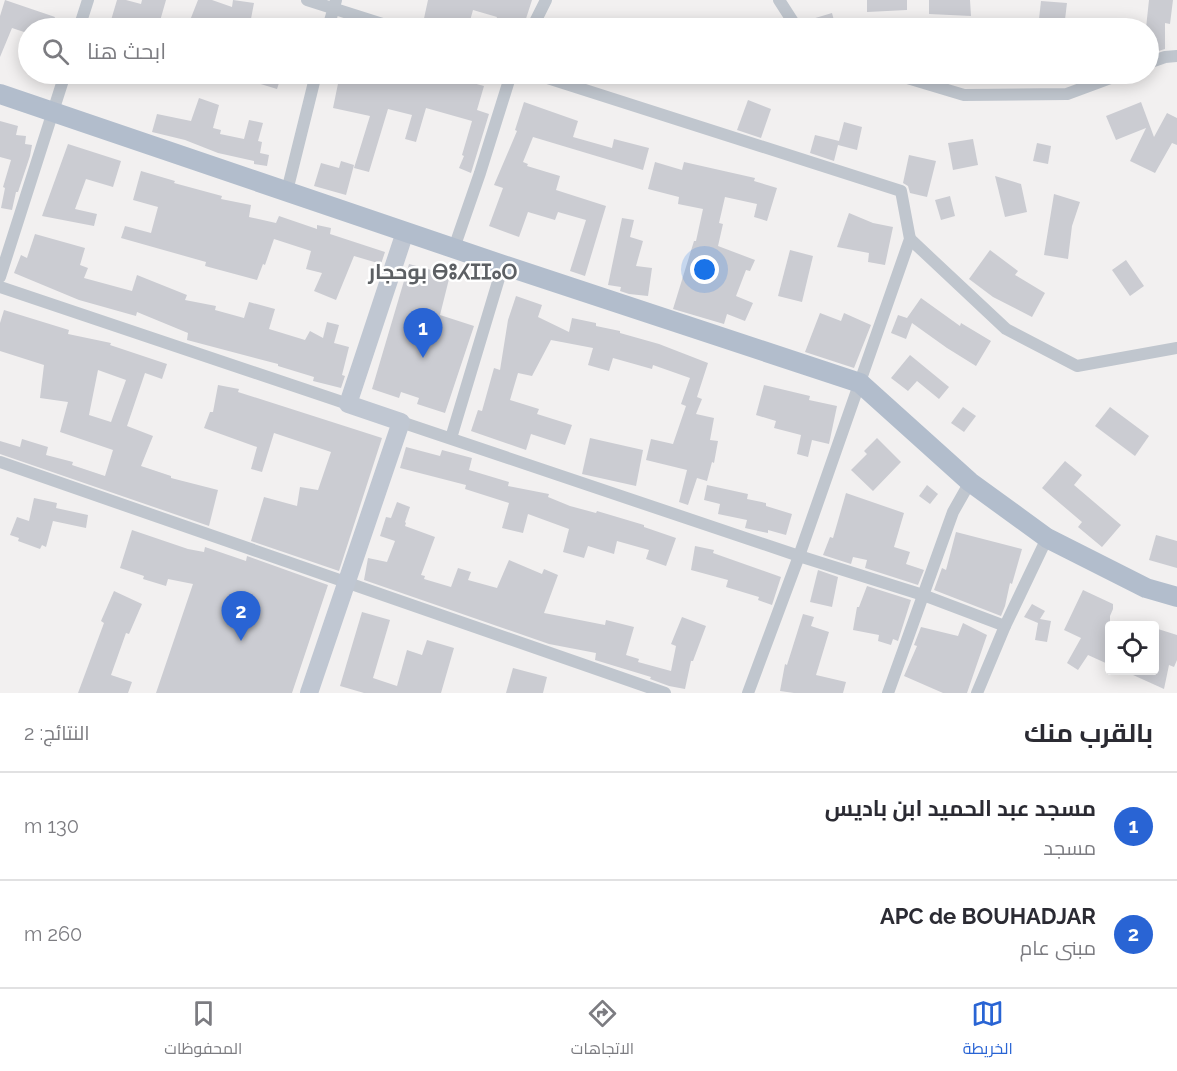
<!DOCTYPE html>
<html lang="ar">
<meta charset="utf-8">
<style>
body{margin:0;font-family:Raleway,Cairo,"Noto Sans Tifinagh",sans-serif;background:#f7f7f7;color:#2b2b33;direction:rtl}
.controls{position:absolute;right:18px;bottom:18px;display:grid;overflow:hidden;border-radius:6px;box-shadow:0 3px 15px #0003}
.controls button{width:54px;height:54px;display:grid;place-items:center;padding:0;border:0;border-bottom:2px solid #e1e1e2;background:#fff;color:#2b2b33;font:30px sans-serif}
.you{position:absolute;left:705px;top:270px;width:21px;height:21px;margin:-15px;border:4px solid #fff;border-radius:50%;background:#1a73e8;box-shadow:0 0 0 9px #1a73e833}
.badge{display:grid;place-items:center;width:39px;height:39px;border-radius:50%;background:#2964d4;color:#fff;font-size:20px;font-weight:700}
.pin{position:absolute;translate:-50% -50px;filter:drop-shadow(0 2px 3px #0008)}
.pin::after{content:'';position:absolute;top:32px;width:21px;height:18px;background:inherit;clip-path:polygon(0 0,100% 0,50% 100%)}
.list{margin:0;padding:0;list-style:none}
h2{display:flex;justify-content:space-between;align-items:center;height:78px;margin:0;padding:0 24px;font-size:26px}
h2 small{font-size:20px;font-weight:400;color:#7c7c81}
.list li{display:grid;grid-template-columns:39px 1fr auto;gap:18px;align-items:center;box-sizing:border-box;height:108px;padding:0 24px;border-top:2px solid #e1e1e2}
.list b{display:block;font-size:22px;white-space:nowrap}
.list p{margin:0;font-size:20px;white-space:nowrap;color:#7c7c81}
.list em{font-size:20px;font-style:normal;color:#7c7c81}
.icon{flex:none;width:33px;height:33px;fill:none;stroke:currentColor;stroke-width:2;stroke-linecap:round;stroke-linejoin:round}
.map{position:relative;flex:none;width:1177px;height:693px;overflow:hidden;direction:ltr}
.search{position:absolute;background:#fff;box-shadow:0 3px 15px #0003;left:18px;right:18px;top:18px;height:66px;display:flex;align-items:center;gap:15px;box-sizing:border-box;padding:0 21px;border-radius:33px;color:#7c7c81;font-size:22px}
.sheet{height:294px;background:#fff}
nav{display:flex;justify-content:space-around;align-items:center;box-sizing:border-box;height:84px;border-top:2px solid #e1e1e2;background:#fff;font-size:16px;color:#7c7c81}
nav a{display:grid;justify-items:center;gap:3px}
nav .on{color:#2964d4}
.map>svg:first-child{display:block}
</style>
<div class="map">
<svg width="1177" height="693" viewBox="0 0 1177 693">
<rect width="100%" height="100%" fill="#f2f0f0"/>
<g fill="#cbccd2" fill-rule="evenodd">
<polygon points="5,0 55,17 51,28 28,28 27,33 12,28 0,57 0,16"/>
<polygon points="117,0 126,0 141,4 142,0 166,0 158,28 116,28 109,27"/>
<polygon points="198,0 212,0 232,7 233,0 254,3 250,24 244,23 244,28 187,28"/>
<polygon points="428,0 532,0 523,28 493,28 497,17 473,10 468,28 450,28 423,23"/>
<polygon points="867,0 907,0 907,10 867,12"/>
<polygon points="929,0 970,0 971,16 929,14"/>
<polygon points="1149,0 1173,0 1170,24 1165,23 1165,49 1149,54 1149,28 1146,28"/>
<polygon points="1041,1 1067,3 1064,28 1038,28"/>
<polygon points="832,13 836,28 815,28 812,19"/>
<polygon points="235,74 282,74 277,89 235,76"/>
<polygon points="340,74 440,74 484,86 477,110 489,114 471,173 459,168 464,156 462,155 472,121 426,108 416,142 405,139 412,115 388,109 369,172 354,168 370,116 333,108"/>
<polygon points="199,98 219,105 213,128 221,130 220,134 244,139 249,120 263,123 258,141 262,142 260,153 269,155 267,166 254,164 254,161 218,153 185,140 152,132 157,114 191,121"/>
<polygon points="748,100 771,109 761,138 737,130"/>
<polygon points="524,102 578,121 573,137 612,148 614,139 649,148 643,170 533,137 523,162 528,164 527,166 560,176 556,190 606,206 585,276 570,271 586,220 558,212 555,220 528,212 519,237 489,226 503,188 494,185 517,131 515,130"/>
<polygon points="1141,102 1154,137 1167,113 1177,118 1177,145 1172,143 1155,173 1130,161 1146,128 1116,140 1106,116"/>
<polygon points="0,121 18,126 16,135 26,136 25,144 32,145 30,156 18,192 16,192 12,210 1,208 5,188 3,187 11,160 0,157"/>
<polygon points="844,122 862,127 857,150 838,145 834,161 810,153 815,135 839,141"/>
<polygon points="973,139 978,165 953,170 948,143"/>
<polygon points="1037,143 1051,146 1048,164 1033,161"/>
<polygon points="68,144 121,161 113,187 86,179 75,209 97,214 94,226 42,216"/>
<polygon points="909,155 936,161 927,197 910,193 908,186 903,183"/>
<polygon points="341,161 354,165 346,195 314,186 321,163 339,168"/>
<polygon points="655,162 682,170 684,162 755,178 754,181 777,188 767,221 754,217 757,204 725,197 719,223 723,224 718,246 755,260 750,271 746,270 736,296 753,303 745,321 727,314 724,324 673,309 694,241 696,241 703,209 678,204 679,197 648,189"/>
<polygon points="141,171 175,181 174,183 222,196 221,199 251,205 249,217 276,223 279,216 317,229 317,225 331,228 330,234 385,252 381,264 354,256 336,300 314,291 322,273 306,269 311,251 274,239 265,265 263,264 257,280 205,266 206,262 121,238 125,226 151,233 158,207 133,200"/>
<polygon points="995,176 1021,184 1027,212 1005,217"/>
<polygon points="1054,194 1080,202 1072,226 1068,259 1044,255"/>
<polygon points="950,196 955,216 941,220 935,200"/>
<polygon points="849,213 873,223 893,227 885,265 868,262 869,253 837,247"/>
<polygon points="622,218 634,220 630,237 643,241 636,266 652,268 648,296 629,294 620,291 621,287 608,285"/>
<polygon points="35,234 85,248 80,265 88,268 84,278 132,291 137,275 187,295 185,300 216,306 215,310 244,318 249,302 275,309 269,329 305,340 310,331 323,338 327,322 339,325 334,343 349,347 342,375 345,376 341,388 313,381 314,377 278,366 278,364 187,340 188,333 137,312 136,316 79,300 14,273 21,255 27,258"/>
<polygon points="790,250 813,256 802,302 778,296"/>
<polygon points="990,250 1018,271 1015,275 1045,293 1032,317 993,297 969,279"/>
<polygon points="1126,260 1144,286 1130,296 1112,270"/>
<polygon points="409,264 450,275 440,315 474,326 445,413 417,404 419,398 401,392 399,398 372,389"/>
<polygon points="516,296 542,305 538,317 569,332 572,318 596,323 596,326 620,331 620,333 659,344 708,363 697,397 702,399 696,414 714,418 710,440 718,441 714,463 712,462 707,481 697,478 688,505 679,502 687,470 646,460 651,439 673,444 686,406 681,404 690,378 653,365 652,369 613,358 609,371 588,365 593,348 551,340 532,376 518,373 510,400 539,409 537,414 572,425 565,445 531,434 526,450 471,431 478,410 482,411 494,368 500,370 508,320"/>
<polygon points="921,298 960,326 961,323 991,341 976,366 947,348 912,323 906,339 891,333 898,315 907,318"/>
<path d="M4,310L69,330L68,334L111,343L110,345L167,364L162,379L145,373L127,426L153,436L141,466L171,476V478L218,490L209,526L0,454V441L20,447L22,439L48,447L46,455L73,462L72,465L105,476L113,450L60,432L68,402L40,398L44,365L0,351V323ZM98,370L126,380L111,422L89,415Z"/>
<polygon points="820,313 841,321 844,313 871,325 854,368 805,352"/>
<polygon points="910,355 949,387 939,399 917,381 908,391 891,378"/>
<polygon points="218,385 239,389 238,392 382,438 339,571 251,541 264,497 297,506 300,487 318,490 331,452 274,433 262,472 251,469 257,447 204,428 210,412 213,412"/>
<polygon points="764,385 810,396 809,400 837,406 829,444 812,440 808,457 797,454 801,435 774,428 776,421 756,415"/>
<polygon points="963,407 976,416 964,432 951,423"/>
<polygon points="1110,407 1149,436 1135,456 1095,426"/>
<polygon points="590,438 643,450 636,486 582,474"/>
<polygon points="877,438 901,462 873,491 851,470 867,454 864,451"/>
<polygon points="406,447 440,456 442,450 472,458 469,470 509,482 508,486 549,494 548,497 570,506 596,513 597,511 644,525 644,527 676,538 666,566 646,559 649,550 617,541 614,554 588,546 584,558 563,552 569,529 528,514 523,533 502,528 509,503 465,489 466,485 400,468"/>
<polygon points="1065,461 1082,475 1074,485 1121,525 1102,547 1078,527 1082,522 1042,488"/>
<polygon points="707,485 748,494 747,499 766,503 766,506 792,514 786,535 768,530 768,533 745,528 747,520 718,514 720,504 704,500"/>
<polygon points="927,485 938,494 930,504 919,496"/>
<polygon points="846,493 904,513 894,547 910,552 906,564 924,570 918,585 865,568 867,560 853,557 851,564 823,555 830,537 833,538"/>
<polygon points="34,498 57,503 56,508 88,515 86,528 53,521 46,547 42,545 40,549 18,541 19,538 10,535 17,517 29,521"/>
<polygon points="397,502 410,507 405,522 406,523 405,526 435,537 421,575 425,576 424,579 451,587 458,568 471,572 468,580 497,588 509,560 542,574 544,569 558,575 544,613 605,625 606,620 634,627 626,655 639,659 638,662 671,671 676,646 671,644 682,617 706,626 693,661 691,661 685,689 669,686 650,679 651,677 595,660 596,653 549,644 364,580 368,558 387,562 395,541 380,536 386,517 391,518"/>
<polygon points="132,530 188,549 204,552 205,547 246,561 247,556 328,585 292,693 156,693 193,584 168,579 166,586 143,579 144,576 120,568"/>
<polygon points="956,532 1022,549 1012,584 1010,583 1005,606 1001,616 934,590 942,568 946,570"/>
<polygon points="1156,535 1177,541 1177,568 1149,560"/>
<polygon points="695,546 714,550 713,553 781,577 772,605 758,600 759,597 726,587 728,580 691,570"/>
<polygon points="818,570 838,577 832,607 810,602"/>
<polygon points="867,586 911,600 898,641 893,639 891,645 878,641 879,635 853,630 857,607 859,607"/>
<polygon points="1083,590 1113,604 1113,609 1110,616 1110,665 1088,655 1078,670 1067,663 1081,638 1064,630"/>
<polygon points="114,591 142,604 129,634 126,633 111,675 132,682 128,693 78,693 104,623 101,621"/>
<polygon points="1032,604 1045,611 1040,619 1051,621 1047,642 1035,640 1038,623 1024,617"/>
<polygon points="362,612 390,620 373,678 397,686 407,650 422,655 427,640 454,648 441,693 364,693 340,686"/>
<polygon points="803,614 814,617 811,626 829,632 816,675 846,682 843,693 794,693 780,691 785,664 787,665"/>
<polygon points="963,623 987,635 967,693 943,693 904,676 917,646 914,645 921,627 958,636"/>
<polygon points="1158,629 1177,635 1177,660 1174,667 1169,665 1164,689 1122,670 1155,670 1155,639"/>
<polygon points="513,668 547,677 543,693 506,693"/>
</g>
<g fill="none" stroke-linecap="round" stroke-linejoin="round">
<g stroke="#c0c6ce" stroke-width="12">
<polyline points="307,0 395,28"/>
<polyline points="779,0 797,28"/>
<polyline points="79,28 88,0"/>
<polyline points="328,28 336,0"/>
<polyline points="532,28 546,0"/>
<polyline points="1148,63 1165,57 1177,56"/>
<polyline points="535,74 901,191 910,239 799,556 748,693"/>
<polyline points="894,74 964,95 1067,94 1121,74"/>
<polyline points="287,191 316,74"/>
<polyline points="910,239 1006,329 1077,366 1177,348"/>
<polyline points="454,248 480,173 511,74"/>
<polyline points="0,277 65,74"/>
<polyline points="0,287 348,404"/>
<polyline points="401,422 799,556 923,595 1005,626"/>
<polyline points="451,438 503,265"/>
<polyline points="0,462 665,693"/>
<polyline points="888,693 953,512 970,482"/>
<polyline points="977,693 1005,626 1047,538"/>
</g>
<polyline stroke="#c0c7d2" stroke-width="18" points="309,693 401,422 348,404 405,232"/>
<polyline stroke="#b2bdcc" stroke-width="20" points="0,94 503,265 860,383 970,482 1047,538 1146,588 1177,597"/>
</g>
<g text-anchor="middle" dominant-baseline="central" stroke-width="5" stroke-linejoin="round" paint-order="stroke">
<g font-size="21" font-weight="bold" fill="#5d6064" stroke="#fff">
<text x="443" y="271">بوحجار ⴱⵓⵃⵊⵊⴰⵔ</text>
</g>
</g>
</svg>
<div class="controls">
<button><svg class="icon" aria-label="locate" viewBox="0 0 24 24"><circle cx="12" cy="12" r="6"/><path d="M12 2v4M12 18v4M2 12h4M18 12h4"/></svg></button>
</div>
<div class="you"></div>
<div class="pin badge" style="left:423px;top:358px">1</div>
<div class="pin badge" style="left:241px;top:641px">2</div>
<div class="search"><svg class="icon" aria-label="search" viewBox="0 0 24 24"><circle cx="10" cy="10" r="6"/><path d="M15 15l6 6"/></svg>ابحث هنا</div>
</div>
<section class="sheet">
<h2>بالقرب منك<small>النتائج: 2</small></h2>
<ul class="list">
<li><span class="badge">1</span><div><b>مسجد عبد الحميد ابن باديس</b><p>مسجد</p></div><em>130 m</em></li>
<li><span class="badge">2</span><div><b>APC de BOUHADJAR</b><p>مبنى عام</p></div><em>260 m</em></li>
</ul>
</section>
<nav>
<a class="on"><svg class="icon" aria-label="map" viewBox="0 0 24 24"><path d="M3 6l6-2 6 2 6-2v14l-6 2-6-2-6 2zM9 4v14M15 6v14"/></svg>الخريطة</a>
<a><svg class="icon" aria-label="directions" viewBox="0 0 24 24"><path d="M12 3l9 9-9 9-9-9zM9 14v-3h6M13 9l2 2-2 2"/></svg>الاتجاهات</a>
<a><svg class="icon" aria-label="saved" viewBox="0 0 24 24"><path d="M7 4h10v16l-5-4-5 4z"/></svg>المحفوظات</a>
</nav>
